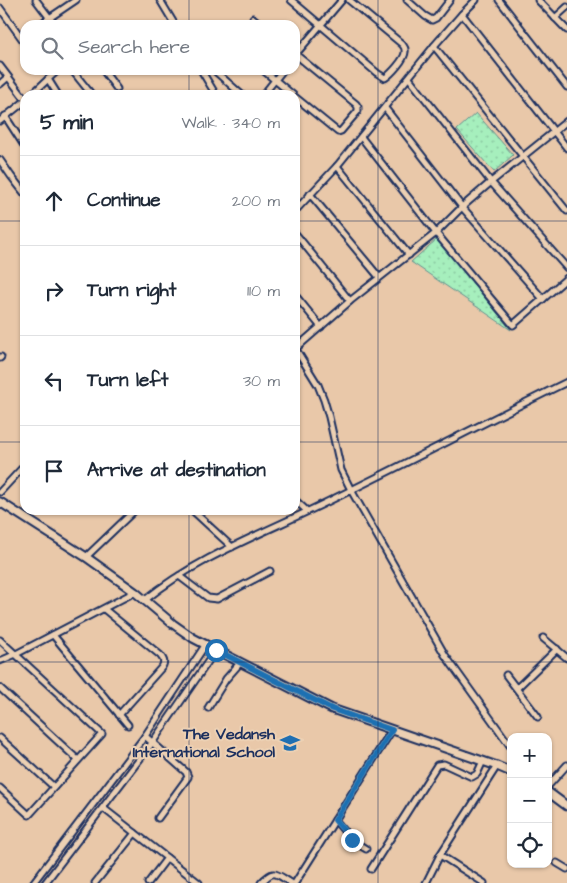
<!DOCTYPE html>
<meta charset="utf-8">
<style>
body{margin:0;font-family:"Architects Daughter",sans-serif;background:#f6f6f7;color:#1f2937}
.controls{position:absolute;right:15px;bottom:15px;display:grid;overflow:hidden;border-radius:10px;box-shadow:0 1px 4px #0004}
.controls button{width:45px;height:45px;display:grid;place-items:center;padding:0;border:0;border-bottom:1px solid #e0e1e3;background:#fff;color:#1f2937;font:25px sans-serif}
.stop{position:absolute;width:15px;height:15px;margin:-11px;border:4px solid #1f6fb2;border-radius:50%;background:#fff}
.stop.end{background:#1f6fb2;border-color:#fff;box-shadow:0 1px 5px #0008}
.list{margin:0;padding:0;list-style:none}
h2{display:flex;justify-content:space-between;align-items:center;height:65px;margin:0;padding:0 20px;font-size:21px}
h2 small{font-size:16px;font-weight:400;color:#747a83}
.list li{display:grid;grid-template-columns:32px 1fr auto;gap:15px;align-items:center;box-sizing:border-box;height:90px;padding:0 20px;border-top:1px solid #e0e1e3}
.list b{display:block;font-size:19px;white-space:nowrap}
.list em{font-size:16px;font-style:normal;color:#747a83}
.icon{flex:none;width:28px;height:28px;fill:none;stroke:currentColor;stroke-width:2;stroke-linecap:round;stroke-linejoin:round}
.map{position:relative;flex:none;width:567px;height:883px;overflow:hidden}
.search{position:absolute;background:#fff;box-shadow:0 1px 4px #0004;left:20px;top:20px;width:280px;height:55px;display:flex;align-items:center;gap:12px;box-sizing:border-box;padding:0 18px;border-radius:15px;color:#747a83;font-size:19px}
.panel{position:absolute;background:#fff;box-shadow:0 1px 4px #0004;left:20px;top:90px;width:280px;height:425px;border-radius:15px}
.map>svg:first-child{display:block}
</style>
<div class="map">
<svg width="567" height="883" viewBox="0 0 567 883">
<defs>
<pattern id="park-dots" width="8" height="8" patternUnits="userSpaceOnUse" patternTransform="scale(1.25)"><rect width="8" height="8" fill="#a6efbd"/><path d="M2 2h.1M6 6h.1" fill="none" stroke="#8ecda5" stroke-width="1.8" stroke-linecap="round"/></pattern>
</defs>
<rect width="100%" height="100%" fill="#e9c8a9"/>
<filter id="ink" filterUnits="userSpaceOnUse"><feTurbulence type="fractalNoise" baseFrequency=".02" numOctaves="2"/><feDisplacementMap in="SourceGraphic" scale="10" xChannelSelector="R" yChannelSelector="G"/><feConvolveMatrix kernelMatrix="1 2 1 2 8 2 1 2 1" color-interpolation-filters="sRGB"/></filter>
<g filter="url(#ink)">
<g fill="url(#park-dots)" stroke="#608f8e">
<polygon points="476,113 513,155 494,172 457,130"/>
<polygon points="437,239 511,330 411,262"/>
</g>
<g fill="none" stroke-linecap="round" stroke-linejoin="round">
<defs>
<g id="street">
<polyline points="36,0 55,25"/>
<polyline points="160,0 175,25"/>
<path d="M291,0L377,73L385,78C391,74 405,59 405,52C406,48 404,47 402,44L349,0"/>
<polyline points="407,0 425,16 432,20 436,18 450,0"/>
<polyline points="499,0 567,87"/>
<polyline points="538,0 567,30"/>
<polyline points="0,8 25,43"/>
<polyline points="462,14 567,148"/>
<polyline points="253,18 262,25"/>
<polyline points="555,18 567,7"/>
<polyline points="39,25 76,0"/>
<polyline points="434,46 567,211"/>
<polyline points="295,54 356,104 358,107 358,111 341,131 338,132 295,97"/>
<polyline points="295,55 342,0"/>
<polyline points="0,66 25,99"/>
<polyline points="72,70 92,95"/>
<polyline points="103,70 117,89"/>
<polyline points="201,70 216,95"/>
<polyline points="263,70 293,95"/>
<polyline points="215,71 242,95"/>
<polyline points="409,78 491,182 567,268"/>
<polyline points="48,79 58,95"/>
<polyline points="0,84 8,77"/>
<polyline points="31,95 58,70"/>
<polyline points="263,95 283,70"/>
<polyline points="385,108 462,207 543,299"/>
<polyline points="5,116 25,147"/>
<polyline points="0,121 25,101"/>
<polyline points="361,137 436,233 513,325 567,278"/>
<polyline points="0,160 11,176 25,194"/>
<polyline points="337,166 409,255"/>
<polyline points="310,194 379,277"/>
<polyline points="295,211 337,166 434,46 462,14 476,0"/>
<polyline points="295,233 350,301"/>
<polyline points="295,295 321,327"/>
<polyline points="295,348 318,385 324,400 329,417 341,470 351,490 445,655 511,747"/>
<polyline points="295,349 350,301 436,233 462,207 491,182 567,121"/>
<polyline points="0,358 1,357"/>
<polyline points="0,492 25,465"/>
<polyline points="295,500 307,511"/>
<polyline points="192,510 232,547"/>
<polyline points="86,557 135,510"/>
<polyline points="179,576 208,598 217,599 270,571"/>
<path d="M145,600C199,556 267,532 329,501C409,462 487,421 567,382"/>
<path d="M104,609L160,655C164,660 165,662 162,667L119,715"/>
<polyline points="53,635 128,725"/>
<polyline points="543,638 567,658"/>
<polyline points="0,640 102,734 29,815 0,788"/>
<polyline points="0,661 16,654 135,592"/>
<polyline points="506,675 538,717"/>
<polyline points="0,688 78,760"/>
<polyline points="517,688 557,649"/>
<polyline points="208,708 226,679 240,663"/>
<polyline points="145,736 186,772 188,777 158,818"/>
<polyline points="0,738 54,787"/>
<polyline points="548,786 567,765"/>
<polyline points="335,820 352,840 366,849"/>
<polyline points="135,833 199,883"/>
<polyline points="440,855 484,883"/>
<polyline points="557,863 567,869"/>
<polyline points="371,869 437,765 444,764 472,777 477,774 483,761"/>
<polyline points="33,883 145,736 206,644"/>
<polyline points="45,883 152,743 216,650"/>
<polyline points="95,883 135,833 103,808"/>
<polyline points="148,883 167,858"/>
<path d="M261,883C274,868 276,874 291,883"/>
<polyline points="295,883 392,730"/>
<polyline points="426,883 440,855 497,766"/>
</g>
<g id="secondary">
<polyline points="0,502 86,557 135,592 173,624 193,638 216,650 332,709 497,766 511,772"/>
<polyline points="548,792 567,806"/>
</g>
</defs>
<use href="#street" stroke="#1b2f5e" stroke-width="9"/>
<use href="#secondary" stroke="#1b2f5e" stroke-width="11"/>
<use href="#street" stroke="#ecd0b3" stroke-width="5"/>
<use href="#secondary" stroke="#ecd0b3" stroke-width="7"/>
</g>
</g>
<g fill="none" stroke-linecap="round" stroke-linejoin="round" filter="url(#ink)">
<polyline stroke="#1f6fb2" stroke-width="6" points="216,650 332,709 392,730 335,820 352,840"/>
</g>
<path fill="none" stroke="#1b2f5e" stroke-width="1" stroke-opacity="0.55" d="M189,0V25M378,0V883M189,70V95M0,221H25M295,221H567M0,442H25M295,442H567M189,510V883M0,662H567"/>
<defs>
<symbol id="school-bare" viewBox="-9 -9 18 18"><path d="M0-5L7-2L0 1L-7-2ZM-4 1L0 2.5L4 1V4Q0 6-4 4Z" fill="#1f6fb2" stroke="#ecd0b3" stroke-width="2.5" paint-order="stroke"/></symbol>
</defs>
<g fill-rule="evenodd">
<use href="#school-bare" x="276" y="729" width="28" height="28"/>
</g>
<g text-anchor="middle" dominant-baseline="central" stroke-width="4" stroke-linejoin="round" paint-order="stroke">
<g font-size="16" font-weight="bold" fill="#1b2f5e" stroke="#ecd0b3" text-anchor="end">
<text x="275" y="734">The Vedansh<tspan x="275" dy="18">International School</tspan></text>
</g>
</g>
</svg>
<div class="controls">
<button>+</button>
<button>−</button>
<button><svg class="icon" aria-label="locate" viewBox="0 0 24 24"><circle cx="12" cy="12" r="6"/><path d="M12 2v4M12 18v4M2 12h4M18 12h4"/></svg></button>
</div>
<div class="stop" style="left:216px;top:650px"></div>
<div class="stop end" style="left:352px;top:840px"></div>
<div class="search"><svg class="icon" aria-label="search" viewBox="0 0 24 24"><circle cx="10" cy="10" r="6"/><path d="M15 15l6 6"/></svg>Search here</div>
<section class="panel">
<h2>5 min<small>Walk · 340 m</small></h2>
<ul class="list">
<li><svg class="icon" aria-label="ahead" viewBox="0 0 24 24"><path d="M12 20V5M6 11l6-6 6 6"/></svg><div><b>Continue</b></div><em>200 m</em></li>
<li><svg class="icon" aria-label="right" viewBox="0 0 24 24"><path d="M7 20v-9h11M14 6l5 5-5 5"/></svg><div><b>Turn right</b></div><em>110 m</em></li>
<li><svg class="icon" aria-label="left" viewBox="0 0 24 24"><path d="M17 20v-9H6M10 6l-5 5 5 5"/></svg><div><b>Turn left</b></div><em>30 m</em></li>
<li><svg class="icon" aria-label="arrive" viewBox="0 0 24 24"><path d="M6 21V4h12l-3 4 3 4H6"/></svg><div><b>Arrive at destination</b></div></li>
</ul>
</section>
</div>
